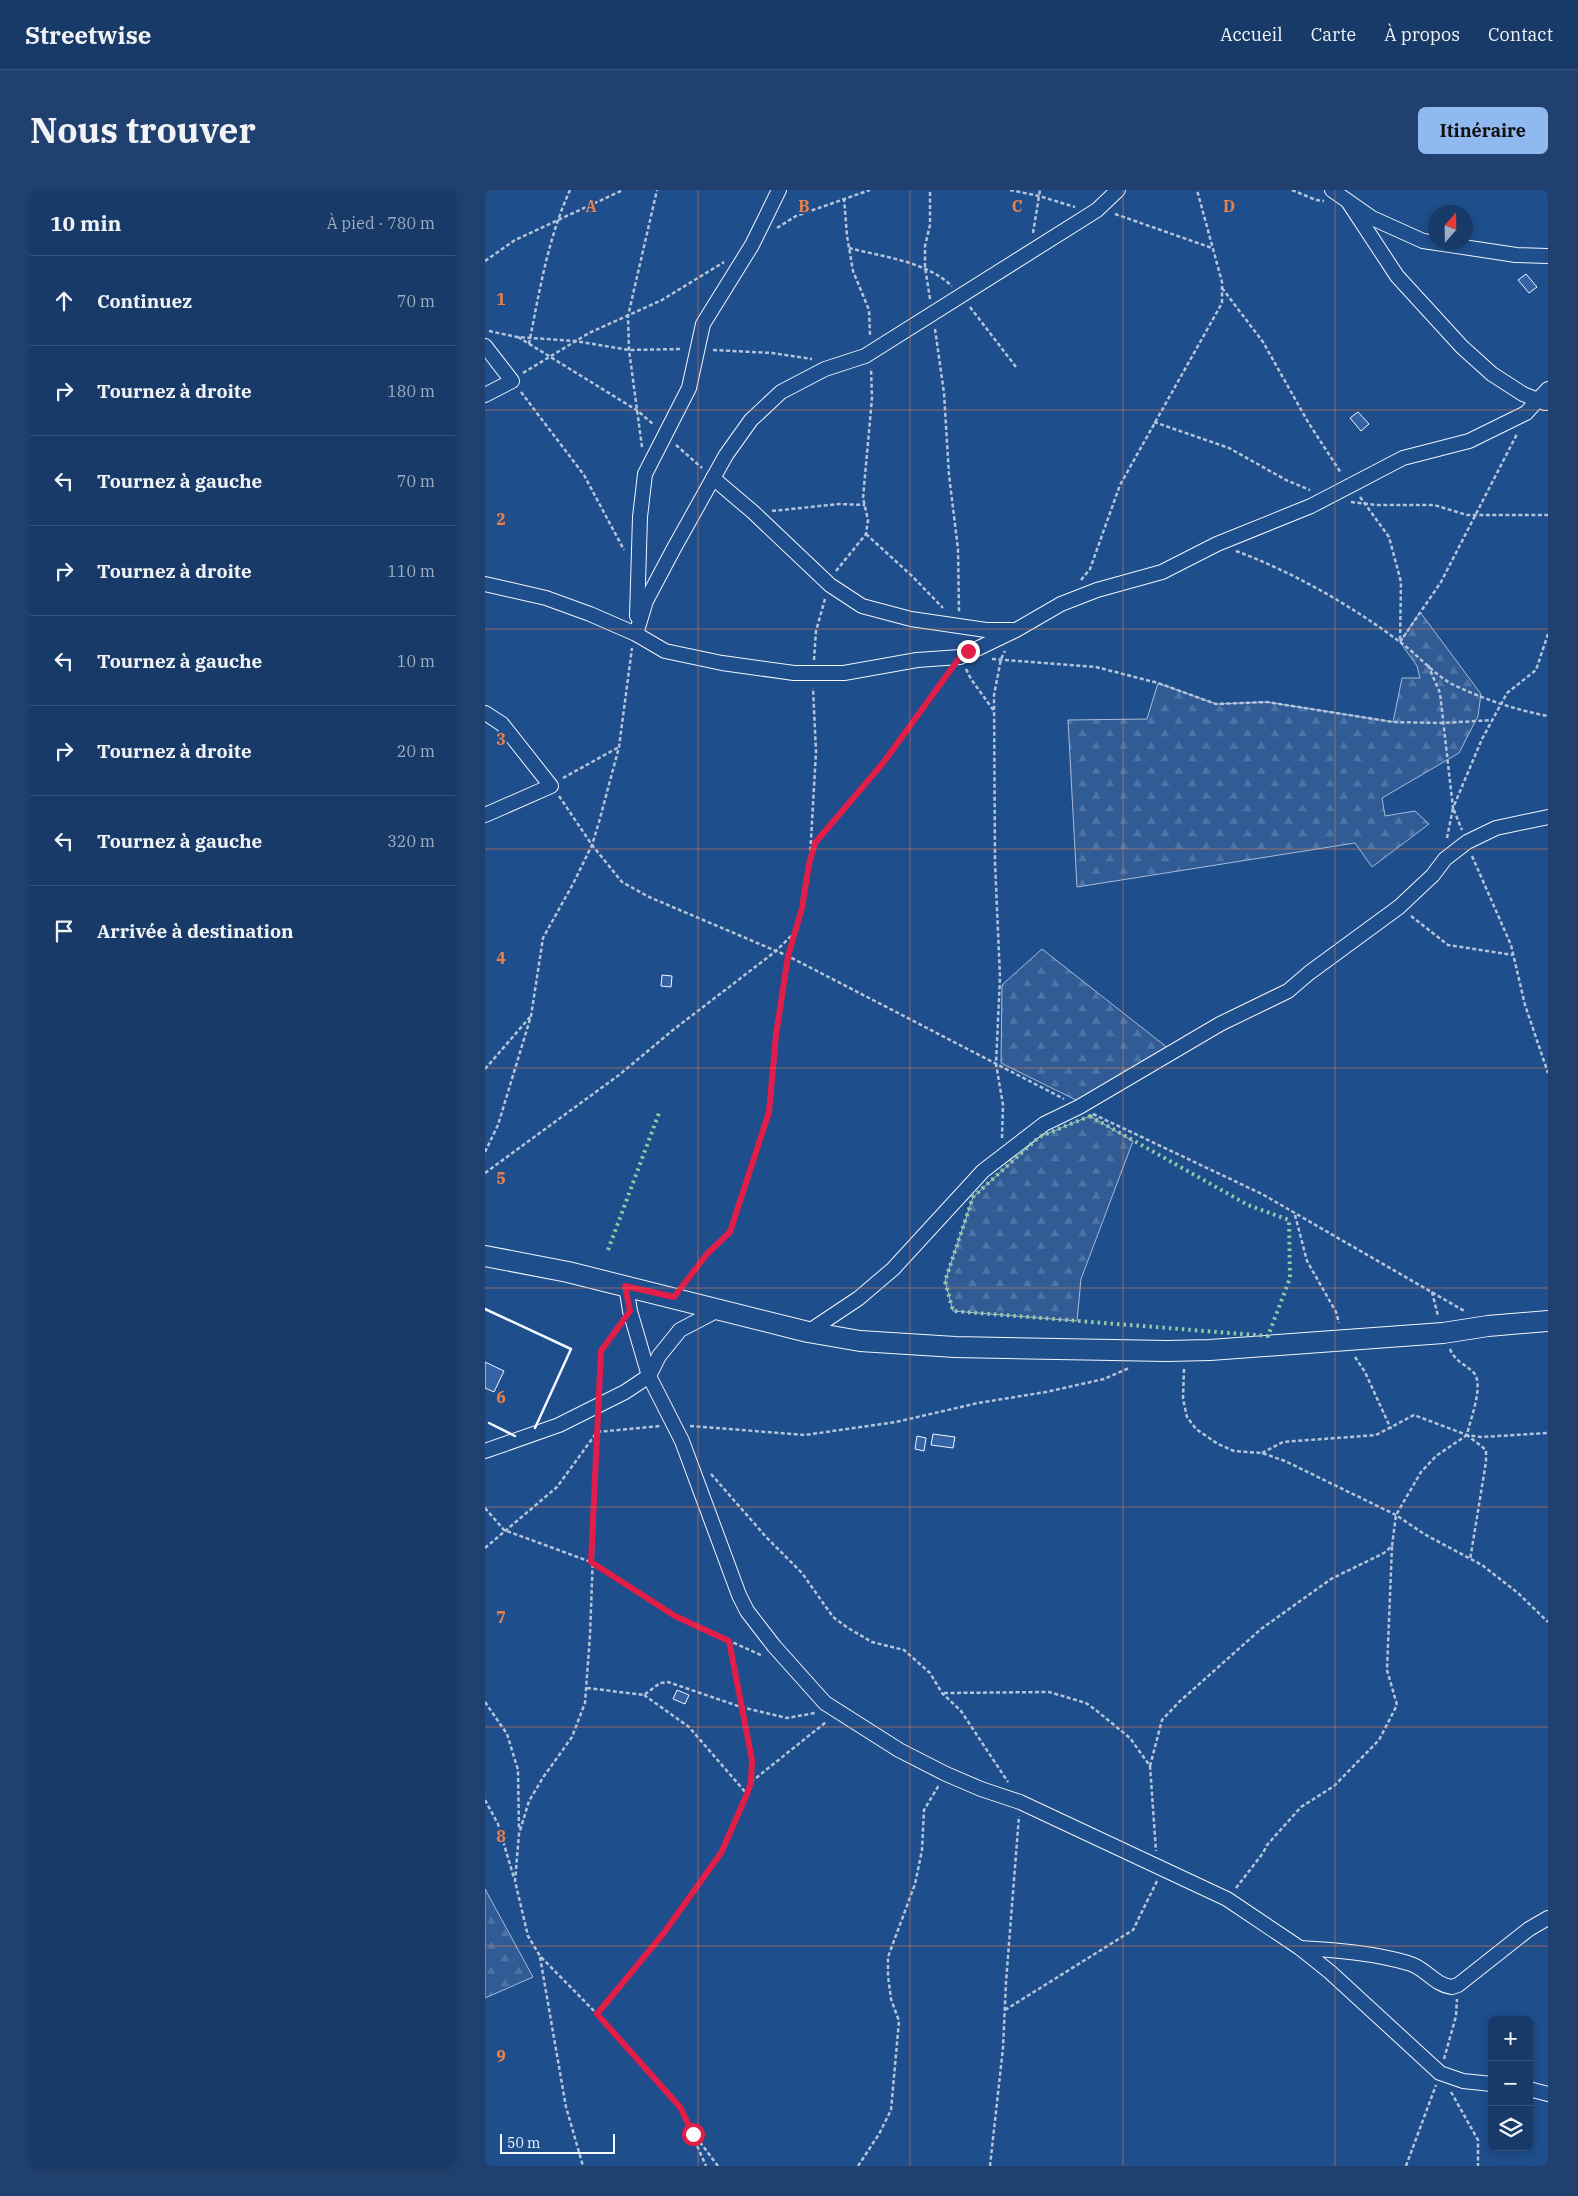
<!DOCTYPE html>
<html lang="fr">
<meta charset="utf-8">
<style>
body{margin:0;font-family:"IBM Plex Serif",serif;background:#20416f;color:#f1f3f6}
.controls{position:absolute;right:15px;bottom:15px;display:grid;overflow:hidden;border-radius:8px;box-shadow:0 2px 8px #0003}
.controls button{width:45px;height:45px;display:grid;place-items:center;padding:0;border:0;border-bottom:1px solid #36547d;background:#173a69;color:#f1f3f6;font:25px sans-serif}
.compass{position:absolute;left:943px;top:15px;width:45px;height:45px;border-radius:50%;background:#173a69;box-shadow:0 2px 8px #0003;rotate:20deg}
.scale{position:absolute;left:15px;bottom:12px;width:115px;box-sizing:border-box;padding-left:5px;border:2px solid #f2f6ff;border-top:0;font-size:14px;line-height:18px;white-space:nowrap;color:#f2f6ff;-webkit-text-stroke:4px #1f4e8c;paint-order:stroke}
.stop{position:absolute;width:15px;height:15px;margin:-11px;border:4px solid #e11d48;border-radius:50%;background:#fff}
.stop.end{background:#e11d48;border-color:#fff;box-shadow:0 1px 5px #0008}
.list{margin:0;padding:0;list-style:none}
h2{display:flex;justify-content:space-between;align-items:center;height:65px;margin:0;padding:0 20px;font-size:21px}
h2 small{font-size:16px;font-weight:400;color:#9eadc0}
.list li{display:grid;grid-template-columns:32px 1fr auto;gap:15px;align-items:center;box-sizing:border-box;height:90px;padding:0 20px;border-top:1px solid #36547d}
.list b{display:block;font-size:19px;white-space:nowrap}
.list em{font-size:16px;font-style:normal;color:#9eadc0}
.icon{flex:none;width:28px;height:28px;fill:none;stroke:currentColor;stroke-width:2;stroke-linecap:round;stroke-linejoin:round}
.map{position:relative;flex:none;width:1063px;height:1976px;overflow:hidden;border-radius:8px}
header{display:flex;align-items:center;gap:30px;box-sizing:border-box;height:70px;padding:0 25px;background:#173a69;border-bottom:1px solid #36547d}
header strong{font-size:24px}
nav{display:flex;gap:28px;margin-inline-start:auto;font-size:18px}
.intro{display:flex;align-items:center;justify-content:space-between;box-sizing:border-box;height:120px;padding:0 30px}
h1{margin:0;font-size:35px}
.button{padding:12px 22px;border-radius:8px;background:#90b9f0;color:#111;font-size:18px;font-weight:700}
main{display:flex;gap:30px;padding:0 30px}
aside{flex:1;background:#173a69;border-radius:8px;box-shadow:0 2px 8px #0003}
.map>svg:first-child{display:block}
</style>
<header>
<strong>Streetwise</strong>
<nav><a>Accueil</a><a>Carte</a><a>À propos</a><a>Contact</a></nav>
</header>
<div class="intro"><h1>Nous trouver</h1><a class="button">Itinéraire</a></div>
<main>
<aside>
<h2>10 min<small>À pied · 780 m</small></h2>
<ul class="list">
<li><svg class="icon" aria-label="ahead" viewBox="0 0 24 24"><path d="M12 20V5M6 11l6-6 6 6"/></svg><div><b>Continuez</b></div><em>70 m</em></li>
<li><svg class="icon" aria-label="right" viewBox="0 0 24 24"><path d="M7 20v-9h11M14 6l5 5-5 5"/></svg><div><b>Tournez à droite</b></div><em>180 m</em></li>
<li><svg class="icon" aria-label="left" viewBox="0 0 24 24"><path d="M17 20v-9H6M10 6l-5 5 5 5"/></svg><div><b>Tournez à gauche</b></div><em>70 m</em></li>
<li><svg class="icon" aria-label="right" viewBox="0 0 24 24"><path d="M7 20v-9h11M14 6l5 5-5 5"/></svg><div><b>Tournez à droite</b></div><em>110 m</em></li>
<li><svg class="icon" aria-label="left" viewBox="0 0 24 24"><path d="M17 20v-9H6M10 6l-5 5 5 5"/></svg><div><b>Tournez à gauche</b></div><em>10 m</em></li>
<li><svg class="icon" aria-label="right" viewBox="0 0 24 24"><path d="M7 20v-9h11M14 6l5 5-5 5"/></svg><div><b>Tournez à droite</b></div><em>20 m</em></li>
<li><svg class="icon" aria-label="left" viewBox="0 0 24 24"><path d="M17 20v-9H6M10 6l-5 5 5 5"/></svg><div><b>Tournez à gauche</b></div><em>320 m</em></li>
<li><svg class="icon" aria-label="arrive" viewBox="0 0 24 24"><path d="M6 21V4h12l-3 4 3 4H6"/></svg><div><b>Arrivée à destination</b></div></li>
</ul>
</aside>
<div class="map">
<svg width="1063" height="1976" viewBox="0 0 1063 1976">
<defs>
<pattern id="forest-firs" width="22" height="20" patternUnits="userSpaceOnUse" patternTransform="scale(1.25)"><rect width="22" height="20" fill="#305b95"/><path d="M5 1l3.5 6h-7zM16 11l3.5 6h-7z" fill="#4e73a5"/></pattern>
</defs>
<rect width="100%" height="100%" fill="#1f4e8c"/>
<g fill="url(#forest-firs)" stroke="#a8bbd7">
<polygon points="935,422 996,504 993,526 974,563 897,608 900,626 930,621 944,634 887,677 870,653 592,697 583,530 662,529 673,493 731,514 782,512 908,532 917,488 935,488 932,476 915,452"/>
<polygon points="557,759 693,866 641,895 599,914 516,873 517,795"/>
<polygon points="605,926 648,951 596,1089 592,1131 468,1121 460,1091 488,1007 554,947"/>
<polygon points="0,1699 48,1787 0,1808"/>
</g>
<g fill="#3563a3" stroke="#f2f6ff">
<polygon points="1041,84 1052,97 1044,103 1033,90"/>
<polygon points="873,222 884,234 876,241 865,228"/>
<polygon points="177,785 187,786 186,797 176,796"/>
<polygon points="0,1172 19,1181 9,1202 0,1198"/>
<polygon points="448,1244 470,1247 468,1258 446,1255"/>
<polygon points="432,1246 441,1248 439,1261 430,1259"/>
<polygon points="192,1500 204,1505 200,1514 188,1509"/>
</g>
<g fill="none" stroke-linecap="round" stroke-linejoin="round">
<defs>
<g id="street">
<polyline points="847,0 887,28 938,51 1031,65 1063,66"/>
<polyline points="864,13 912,86 977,157 1007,184 1038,204 1060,213"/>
<polyline points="0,156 27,191 0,205"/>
<polyline points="228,288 268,322 345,395 377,416 426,429 501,440 527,440"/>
<polyline points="0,394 61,408 105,424 151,444 180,461 237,473 309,483 359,483 432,470 475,467 531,440 576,414 612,400 677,382 732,354 826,316 918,268 984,251 1041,223 1063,199"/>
<polyline points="152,426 155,327 160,284 204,198 218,134 267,55 294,0"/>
<polyline points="151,444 161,411 188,360 241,265 266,230 296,202 340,179 380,166 612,20 633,0"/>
<polyline points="0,523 17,534 66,596 0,625"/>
<polyline points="141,1096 145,1121 164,1186 197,1251 254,1405 262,1421 289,1456 340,1513 414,1560 461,1584 496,1599 535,1612 742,1709 815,1758 845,1782 955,1883 978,1891 1007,1894"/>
<polyline points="323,1142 374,1108 408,1079 498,981 559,934 594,917 735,834 803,801 824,783 914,717 948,685 960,669 982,652 1011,638 1063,627"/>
<polyline points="0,1261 74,1235 140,1202 164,1186 174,1166 195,1140 233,1120"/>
<path d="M815,1758C851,1760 888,1763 923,1773C940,1777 949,1795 967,1797L973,1795L1044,1739L1063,1728"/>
<polyline points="1044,1899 1063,1904"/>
</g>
<polyline id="secondary" points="0,1066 83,1082 323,1142 375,1151 470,1157 682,1161 725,1160 958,1143 1003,1136 1063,1131"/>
</defs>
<use href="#street" stroke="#f2f6ff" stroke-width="16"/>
<use href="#secondary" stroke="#f2f6ff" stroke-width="22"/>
<g stroke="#b3c4dc" stroke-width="2.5" stroke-dasharray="4 2.5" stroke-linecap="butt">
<polyline points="525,0 554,6 590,17"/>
<polyline points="807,0 831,10 839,11"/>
<polyline points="359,8 362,46 368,81 384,120 385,145"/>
<polyline points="630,24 727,58"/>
<polyline points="292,38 311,26 385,0"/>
<polyline points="548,43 555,0"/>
<path d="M364,58C398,67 440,71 467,96"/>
<polyline points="0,71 30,50 138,0"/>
<polyline points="737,98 778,152 823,232 856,283"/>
<polyline points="445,109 440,77 440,56 445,35 445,0"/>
<polyline points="485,117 531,177"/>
<polyline points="450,139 459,203 464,285 473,359 474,422"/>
<polyline points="4,141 32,147 90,151 144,160 197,159"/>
<polyline points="33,147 153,221 169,235"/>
<path d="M44,154C54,103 63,48 85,0"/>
<polyline points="228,160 287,163 327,169"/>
<polyline points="38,183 104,143 177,110 239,72"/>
<polyline points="36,202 99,285 139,360"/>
<polyline points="669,232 744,258 801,290 825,300"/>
<polyline points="191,255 217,278"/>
<polyline points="157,257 144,160 143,126 172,0"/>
<polyline points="875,307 904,347 916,392 915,452 956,392 1032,244"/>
<polyline points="866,312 892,315 949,315 982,325 1063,325"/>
<polyline points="287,321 354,314 380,315"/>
<polyline points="381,344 427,386 458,418"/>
<path d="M751,361C808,382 867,416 915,452C932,464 950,486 969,495C998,509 1031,520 1063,526"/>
<polyline points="351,381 381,344 383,330 378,308 387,208 386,178"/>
<polyline points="596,390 605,379 635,295 737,113 737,92 712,0"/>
<polyline points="507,469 611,477 673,493 731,514 782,512 908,532 957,533 1008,530"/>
<polyline points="329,470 331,441 340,409"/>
<polyline points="943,475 955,503 968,618 997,549 1022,503 1051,480 1063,444"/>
<polyline points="481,479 486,489 509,521"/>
<polyline points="78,588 134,557"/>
<polyline points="74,606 107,655 137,692 164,707 303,766 579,909"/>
<polyline points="962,648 968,618 977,640"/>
<polyline points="987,666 1026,755 1040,815 1063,883"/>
<polyline points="325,667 331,562 328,498"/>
<polyline points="926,726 963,755 1028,765"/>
<polyline points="0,879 45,827"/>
<polyline points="608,924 777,1004 981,1122"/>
<polyline points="517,948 518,915 511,874 515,787 510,673 509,505 516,469 520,461"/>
<polyline points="0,962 13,935 46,826 58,748 89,692 107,655 114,632 134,557 147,458"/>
<polyline points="0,983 134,885 188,840 291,761 309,743"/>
<polyline points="810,1025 822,1071 851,1122 854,1133"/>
<polyline points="199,1094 222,1064 245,1042 285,922 291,845 303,766 317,718 325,673 330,653 398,573 465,482"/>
<polyline points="947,1102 953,1126"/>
<path d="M965,1159C970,1171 978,1173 987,1181C1001,1192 985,1229 982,1245L1001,1260V1272L985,1370"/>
<polyline points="870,1167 880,1182 906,1239"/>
<polyline points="699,1179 698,1209 702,1227 711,1239 733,1254 749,1261 777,1263 800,1271 911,1325 939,1344 997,1375 1033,1403 1063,1432"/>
<polyline points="114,1200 116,1161 135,1135"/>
<polyline points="113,1231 105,1445 100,1513 87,1547 59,1586 44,1611 34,1644 30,1691 43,1746 55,1766 112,1824 195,1917 221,1976"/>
<polyline points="205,1236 320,1245 411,1232 493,1213 561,1202 619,1189 644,1178"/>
<polyline points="777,1263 798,1252 891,1245 929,1225 982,1245 996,1247 1063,1243"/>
<polyline points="226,1284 282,1348 317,1383 348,1427 363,1438 387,1452 419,1460 445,1483 457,1503 476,1521 523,1592"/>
<polyline points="0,1318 19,1340 106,1372 189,1426 278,1466"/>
<polyline points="0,1358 72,1297 112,1242 175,1236"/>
<polyline points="102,1498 159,1505 175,1493 183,1492 256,1517 302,1528 330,1523"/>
<polyline points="459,1503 564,1502 601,1513 612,1521 645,1548 665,1576 671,1661"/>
<polyline points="159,1505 204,1537 262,1604"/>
<polyline points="0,1512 22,1544 33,1580 34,1640"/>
<polyline points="665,1576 677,1530 694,1512 776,1439 846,1389 899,1363 907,1356 911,1325 936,1282 951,1266 982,1245"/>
<polyline points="266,1592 341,1532"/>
<polyline points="0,1610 13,1634 29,1688"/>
<polyline points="751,1698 778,1663 782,1655 816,1617 849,1596 894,1550 912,1515 902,1480 907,1356"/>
<polyline points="55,1767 81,1917 98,1976"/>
<polyline points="520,1820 648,1740 672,1691"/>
<polyline points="112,1824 178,1743 236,1663 262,1604 266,1592 267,1570 244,1451"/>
<polyline points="959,1869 971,1826 972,1809"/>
<polyline points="966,1902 993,1950 993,1976"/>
<polyline points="211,1947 233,1976"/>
<polyline points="373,1976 394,1944 406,1920 414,1831 406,1809 403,1786 403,1767 430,1694 437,1660 439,1620 454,1595"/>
<polyline points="505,1976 518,1858 521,1792 534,1626"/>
<polyline points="921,1976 951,1895"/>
</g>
<use href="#street" stroke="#1f4e8c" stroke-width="14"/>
<use href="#secondary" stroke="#1f4e8c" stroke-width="20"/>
<g stroke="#97c8a6" stroke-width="4" stroke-dasharray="2.5 4" stroke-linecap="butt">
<polygon points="605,926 763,1015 804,1030 805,1088 783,1146 468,1121 460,1091 488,1007 554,947"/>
<polyline points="123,1060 174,923"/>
</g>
<g stroke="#f2f6ff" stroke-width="2.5">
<polyline points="0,1119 86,1159 50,1238"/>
<polyline points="4,1233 30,1246"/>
</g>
</g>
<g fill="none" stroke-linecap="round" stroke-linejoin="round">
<polyline stroke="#e11d48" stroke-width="6" points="208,1944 195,1917 112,1824 178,1744 236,1663 262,1604 266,1592 267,1570 244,1451 190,1426 106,1372 116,1161 145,1121 140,1096 189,1107 222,1064 245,1042 284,922 291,845 303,766 317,718 324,674 330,653 398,573 475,467 483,461"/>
</g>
<path fill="none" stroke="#ea8049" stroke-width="1" stroke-opacity="0.55" d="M213,0V1976M425,0V1976M638,0V1976M850,0V1976M0,220H1063M0,439H1063M0,659H1063M0,878H1063M0,1098H1063M0,1317H1063M0,1537H1063M0,1756H1063"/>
<g font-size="16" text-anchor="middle" font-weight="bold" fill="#ea8049" stroke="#1f4e8c" stroke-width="4" stroke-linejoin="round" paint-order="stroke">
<text x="106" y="22">A</text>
<text x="319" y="22">B</text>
<text x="532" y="22">C</text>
<text x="744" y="22">D</text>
<text x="16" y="115">1</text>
<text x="16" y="335">2</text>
<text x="16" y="555">3</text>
<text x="16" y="774">4</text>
<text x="16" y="994">5</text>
<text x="16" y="1213">6</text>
<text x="16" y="1433">7</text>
<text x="16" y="1652">8</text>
<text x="16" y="1872">9</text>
</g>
</svg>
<div class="controls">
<button>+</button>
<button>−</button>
<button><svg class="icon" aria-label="layers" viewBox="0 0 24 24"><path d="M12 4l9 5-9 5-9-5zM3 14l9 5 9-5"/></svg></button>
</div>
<svg class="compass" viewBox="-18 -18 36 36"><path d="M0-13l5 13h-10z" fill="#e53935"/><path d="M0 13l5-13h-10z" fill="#9eadc0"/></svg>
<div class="scale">50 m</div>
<div class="stop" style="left:208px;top:1944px"></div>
<div class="stop end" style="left:483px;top:461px"></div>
</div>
</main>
